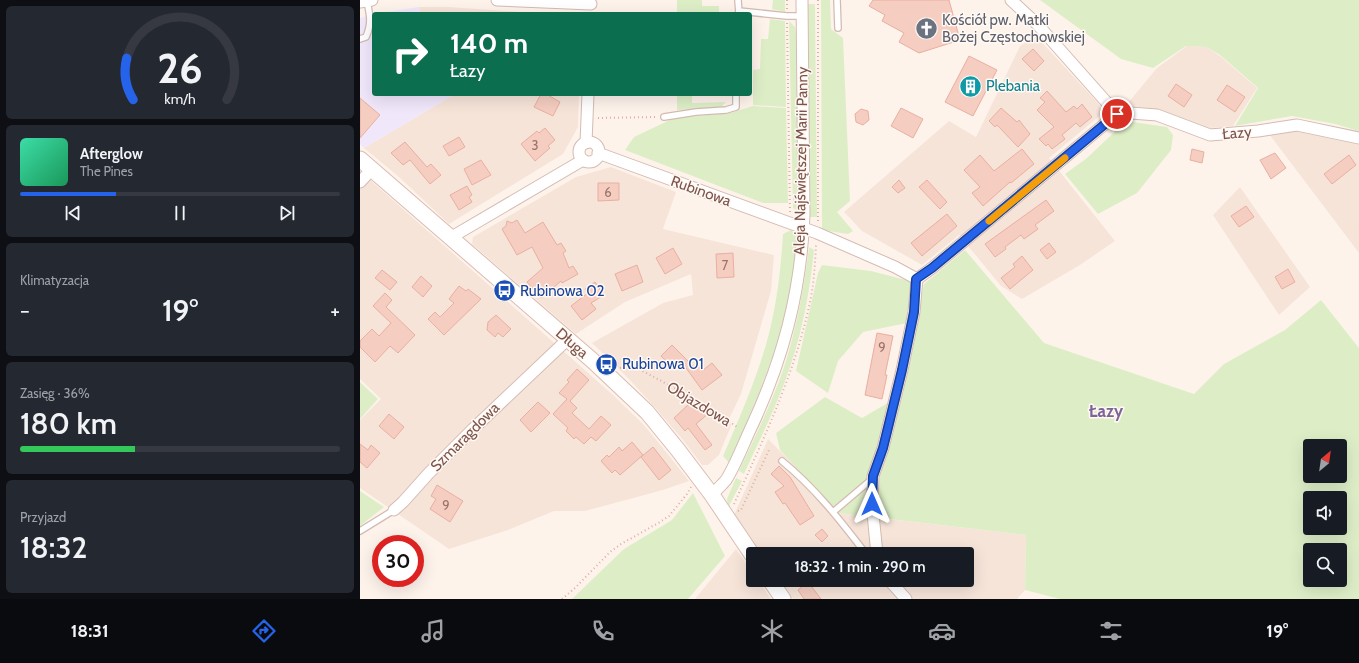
<!DOCTYPE html>
<html lang="pl">
<head>
<meta charset="utf-8">
<style>
  :root { --surface:#171b24; --page:#242831; --text:#f1f3f6; --muted:#9ea1a6; --line:#363941; --accent:#2563eb }
  body { margin:0; font-family:Cabin,sans-serif; background:var(--page); color:var(--text); height:100vh; display:flex; flex-direction:column; font-size:15px; white-space:nowrap }
  * { box-sizing:border-box; margin:0 }
  p { font-size:13px; color:var(--muted) }
  .icon { flex:none; width:22px; height:22px; fill:none; stroke:currentColor; stroke-width:2; stroke-linecap:round; stroke-linejoin:round }
  .map { position:relative; flex:1; overflow:hidden }
  .details { display:flex; flex-direction:column; gap:6px; padding:6px; background:#0d0f14; width:360px }
  .details>* { flex:none }
  .guide { position:absolute; left:12px; top:12px; width:380px; height:84px; border-radius:4px; box-shadow:0 4px 16px #0002; background:#0b6e4f; color:#fff; overflow:hidden }
  .needle { width:26px; rotate:29deg }
  .fabs { position:absolute; left:943px; top:439px; display:grid; gap:8px }
  .fabs a { display:grid; place-items:center; width:44px; height:44px; border-radius:4px; background:var(--surface); box-shadow:0 4px 16px #0002; font-size:20px }
  .speed { position:absolute; left:12px; top:535px; display:flex; gap:8px; font-size:20px; font-weight:700; text-align:center }
  .speed>* { display:grid; place-content:center; width:52px; height:52px; border-radius:50%; background:var(--surface); box-shadow:0 4px 16px #0002; line-height:1 }
  .speed .limit { border:6px solid #d22; background:#fff; color:#111 }
  .pin { position:absolute; display:grid; place-items:center; width:34px; height:34px; color:#fff; margin:-17px; border:2px solid #fff; border-radius:50%; box-shadow:0 1px 4px #0007 }
  .me { position:absolute; width:44px; margin:-22px; rotate:0deg; stroke-linejoin:round; filter:drop-shadow(0 0 3px #0008) }
  .turn { display:flex; align-items:center; gap:14px; height:84px; padding:0 12px; font-size:18px }
  .turn .icon { width:52px; height:52px; stroke-width:2.5 }
  .turn b { display:block; font-size:28px; line-height:34px }
  .big { font-size:30px; font-weight:600; line-height:1.1 }
  .details .tile { flex:1; display:flex; flex-direction:column; justify-content:center; gap:6px; min-width:0; padding:0 14px; border-radius:6px; background:var(--page) }
  .details .dial { align-items:center; gap:0 }
  .dial svg { height:104px; overflow:visible; fill:none; stroke:var(--line); stroke-width:7; stroke-linecap:round; text-anchor:middle }
  .dial text { fill:var(--text); stroke:none }
  .song { display:flex; align-items:center; gap:12px }
  .cover { width:48px; height:48px; border-radius:6px; background:linear-gradient(135deg,hsl(160 70% 55%),hsl(150 70% 35%)) }
  .played { height:4px; border-radius:2px; background:linear-gradient(90deg,var(--accent) 30%,var(--line) 30%) }
  .keys { display:flex; justify-content:space-around; direction:ltr }
  .heat { display:flex; justify-content:space-between; align-items:center; font-size:22px; direction:ltr }
  .charge { height:6px; border-radius:3px; background:linear-gradient(90deg,#34c759 36%,var(--line) 0) }
  .trip { position:absolute; left:386px; top:547px; width:228px; height:40px; border-radius:4px; background:var(--surface); box-shadow:0 4px 16px #0002; font-weight:600; line-height:40px; text-align:center }
  .tab-bar { display:flex; height:64px; justify-content:space-around; align-items:center; background:#090b0e; color:var(--muted) }
  .tab-bar .icon { width:28px; height:28px }
  .tab-bar .active { color:var(--accent) }
  .tab-bar b { font-size:18px; color:var(--text) }
  main { display:flex; flex:1; min-height:0 }
  .map>svg:first-child { display:block }
  .residential { fill:#f6e4d9 }
  .education { fill:#f0e7fb }
  .green { fill:#ddeec7; fill-rule:evenodd }
  .building { fill:#f5cdc1; stroke:#e9afa0 }
  .lines { fill:none; stroke-linecap:round; stroke-linejoin:round }
  .lane-casing { stroke:#d4bbb2; stroke-width:8 }
  .street-casing { stroke:#d4bbb2; stroke-width:13 }
  .secondary-casing { stroke:#dabcb1; stroke-width:17 }
  .path { stroke:#dbafa3; stroke-width:2; stroke-dasharray:1 3; stroke-linecap:butt }
  .lane { stroke:#fff; stroke-width:5.5 }
  .street { stroke:#fff; stroke-width:11 }
  .secondary { stroke:#fff; stroke-width:15 }
  .route-casing { stroke:#184099; stroke-width:10 }
  .route { stroke:#2563eb; stroke-width:7 }
  .slow { stroke:#f59e0b; stroke-width:7 }
  .labels { text-anchor:middle; stroke-width:3; stroke-linejoin:round; paint-order:stroke }
  .number-label { font-size:13px; fill:#9a7268 }
  .worship-label { font-size:15px; fill:#5b616d; stroke:#fff8f3; text-anchor:start }
  .culture-label { font-size:15px; fill:#0d838f; stroke:#fff8f3; text-anchor:start }
  .street-label { font-size:15px; fill:#7c544b; stroke:#fff8f3 }
  .transit-label { font-size:15px; fill:#164399; stroke:#fff8f3; text-anchor:start }
  .quarter-label { font-size:17px; font-weight:bold; fill:#7d6497; stroke:#fff8f3 }
</style>
</head>
<body>
<main>
<section class="details">
<div class="tile dial"><svg viewBox="0 0 100 80">
<path d="M14 69A42 42 0 1 1 86 69"/>
<path d="M14 69A42 42 0 0 1 9 37" stroke="#2563eb"/>
<text x="50" y="56" font-size="32" font-weight="700">26</text>
<text x="50" y="72" font-size="11">km/h</text>
</svg></div>
<div class="tile">
<div class="song"><i class="cover"></i><div><b>Afterglow</b><p>The Pines</p></div></div>
<div class="played"></div>
<div class="keys"><svg class="icon" aria-label="previous" viewBox="0 0 24 24"><path d="M18 5L8 12l10 7zM5 5v14"/></svg><svg class="icon" aria-label="pause" viewBox="0 0 24 24"><path d="M8 5v14M16 5v14"/></svg><svg class="icon" aria-label="next" viewBox="0 0 24 24"><path d="M6 5l10 7-10 7zM19 5v14"/></svg></div>
</div>
<div class="tile"><p>Klimatyzacja</p>
<div class="heat"><a>−</a><b class="big">19°</b><a>+</a></div>
</div>
<div class="tile"><p>Zasięg · 36%</p><b class="big">180 km</b><div class="charge"></div></div>
<div class="tile"><p>Przyjazd</p><b class="big">18:32</b></div>
</section>
<div class="map">
<svg width="999" height="599" viewBox="0 0 999 599">
  <rect width="100%" height="100%" fill="#fef3eb"/>
  <!-- residential -->
  <g class="residential">
    <polygon points="58,7 89,7 190,14 61,14"/>
    <polygon points="676,36 738,103 743,113 689,158 755,241 720,265 662,299 641,286 599,235 562,265 502,231 484,212 589,121 616,137 660,46"/>
    <polygon points="827,46 846,47 860,56 897,88 873,126 850,128 798,109 771,106 768,103 797,68"/>
    <polygon points="95,94 219,94 218,127 203,154 89,224 39,177 4,148"/>
    <polygon points="938,125 999,139 999,253 909,134"/>
    <polygon points="251,167 316,192 303,229 414,255 411,291 381,394 370,417 371,426 359,455 348,465 342,465 323,440 292,404 266,376 232,343 303,303 333,295 331,274 265,302 216,334 112,244 113,237 216,177"/>
    <polygon points="0,171 253,395 283,424 307,453 329,481 303,490 225,511 194,511 148,530 89,549 0,488 0,420 21,399 0,379"/>
    <polygon points="880,187 950,287 919,315 853,215"/>
    <polygon points="408,439 448,479 477,513 666,535 665,590 657,599 433,599 419,580 607,580 607,554 400,554 374,515"/>
    <polygon points="376,549 393,573 393,580 398,580 411,599 335,599"/>
  </g>
  <!-- education -->
  <g class="education">
    <polygon points="58,7 61,14 15,14"/>
    <polygon points="14,14 14,94 95,94 4,148 0,144 0,18"/>
  </g>
  <!-- green -->
  <g class="green">
    <polygon points="317,0 342,0 342,6 359,6 359,14 317,14"/>
    <polygon points="413,0 425,0 425,12 412,9"/>
    <polygon points="461,0 470,0 471,29 483,38 490,201 477,212 493,231 488,234 462,230"/>
    <polygon points="680,0 999,0 999,131 975,124 932,116 875,126 898,88 860,55 846,47 826,46 793,68 761,59"/>
    <polygon points="448,4 455,4 457,217 450,217"/>
    <polygon points="410,19 425,21 426,107 393,105 393,70 400,69 401,39 408,39"/>
    <polygon points="429,21 435,27 436,33 438,211 433,208"/>
    <polygon points="317,94 332,94 332,103 366,102 360,108 317,110"/>
    <polygon points="393,106 426,108 428,203 403,203 265,150 274,137 314,118 370,113"/>
    <polygon points="766,121 807,127 813,135 811,150 777,193 738,214 705,174 727,158"/>
    <path d="M431,230L436,236C435,316 401,390 369,463L363,456C381,414 401,369 411,325C418,295 421,265 423,234Z"/>
    <path d="M449,247L454,250C450,290 443,329 430,367C418,404 400,439 384,474L379,471C395,436 413,401 425,364C437,326 444,287 449,247Z"/>
    <path d="M605,250L684,343L834,394L864,364L925,330L961,300L999,348V599H700L665,590L666,535L478,513L420,450L416,433L465,397L502,418L543,394L564,284ZM950,446H980V476H950ZM950,498H980V528H950ZM950,550H980V580H950Z"/>
    <polygon points="462,265 511,271 550,281 550,298 547,323 503,332 478,361 468,393 436,371 458,273"/>
    <polygon points="0,382 18,399 0,419"/>
    <polygon points="376,478 382,481 368,508 367,499"/>
    <polygon points="0,491 24,507 0,526"/>
    <polygon points="333,493 365,556 328,599 212,599 264,549 312,520"/>
  </g>
  <!-- building -->
  <g class="building">
    <polygon points="513,0 589,0 600,40 559,53 539,42 544,33 522,21 525,15 509,6"/>
    <polygon points="673,49 684,61 674,71 662,59"/>
    <polygon points="609,56 637,70 613,116 585,102"/>
    <polygon points="816,84 832,95 824,107 808,96"/>
    <polygon points="867,85 885,97 875,112 857,100"/>
    <polygon points="687,91 706,112 714,106 717,109 722,104 732,117 720,127 716,123 702,135 705,139 692,149 688,144 686,146 679,139 694,127 677,110 685,102 680,98"/>
    <polygon points="181,94 186,94 200,102 193,116 174,107"/>
    <polygon points="0,98 20,115 0,138"/>
    <polygon points="541,108 563,119 553,138 531,126"/>
    <polygon points="641,108 657,122 659,120 670,134 658,147 637,125 635,127 629,121"/>
    <polygon points="501,109 508,111 509,120 503,125 496,122 495,114"/>
    <polygon points="185,128 195,140 188,146 190,148 175,161 161,144 177,131 179,133"/>
    <polygon points="99,137 105,147 89,156 83,146"/>
    <polygon points="45,142 67,167 71,164 81,175 70,184 50,160 43,165 31,153"/>
    <polygon points="662,149 674,164 651,183 650,182 623,206 612,193 620,187 604,170 620,155 634,171"/>
    <polygon points="832,149 844,152 842,163 830,160"/>
    <polygon points="915,153 926,168 911,179 900,160"/>
    <polygon points="989,155 996,165 972,184 964,174"/>
    <polygon points="121,160 131,175 112,185 104,169"/>
    <polygon points="539,180 545,188 538,193 532,187"/>
    <polygon points="567,180 587,202 580,209 559,187"/>
    <polygon points="238,183 259,183 259,200 238,201"/>
    <polygon points="107,186 112,195 109,197 112,202 99,210 90,195"/>
    <polygon points="686,200 694,211 675,225 678,229 664,239 661,235 645,247 646,249 635,257 625,244"/>
    <polygon points="886,206 894,217 879,227 871,216"/>
    <polygon points="587,214 597,226 562,256 551,243"/>
    <polygon points="157,220 165,233 183,222 197,245 201,243 206,251 203,253 209,268 213,266 218,274 202,283 201,281 181,298 167,282 183,268 172,247 157,255 142,229 146,226 147,221 152,223"/>
    <polygon points="689,243 696,252 687,259 680,250"/>
    <polygon points="313,248 322,264 305,274 296,258"/>
    <polygon points="373,253 374,277 357,278 356,254"/>
    <polygon points="662,256 673,270 650,289 641,278 655,267 653,264"/>
    <polygon points="277,265 283,282 262,291 255,274"/>
    <polygon points="928,269 935,282 922,289 915,277"/>
    <polygon points="22,270 37,282 30,290 15,278"/>
    <polygon points="61,276 72,286 63,297 52,287"/>
    <polygon points="235,282 244,295 231,303 236,309 222,320 211,306 228,293 225,289"/>
    <polygon points="99,286 106,291 108,289 121,299 84,335 68,319 75,312 80,317 94,303 89,299"/>
    <polygon points="25,293 32,300 26,307 55,335 38,353 30,346 15,362 0,347 0,341 12,329 19,336 31,323 13,306"/>
    <polygon points="136,315 151,329 143,337 138,333 135,337 127,330 128,322"/>
    <polygon points="517,333 533,336 525,375 527,375 522,399 505,395"/>
    <polygon points="312,345 336,369 339,367 342,371 352,363 362,375 342,390 321,361 313,369 301,356"/>
    <polygon points="217,369 229,380 210,401 217,408 212,413 229,429 241,416 251,425 236,441 231,437 224,444 216,437 214,439 206,431 208,428 193,414 207,399 199,393 209,382 207,380"/>
    <polygon points="178,402 190,413 171,432 160,420"/>
    <polygon points="330,403 348,414 336,424 352,445 345,450 328,428 325,431 314,418"/>
    <polygon points="29,414 44,427 34,439 19,426"/>
    <polygon points="272,442 283,455 260,475 255,470 252,473 241,461 247,455 249,457 259,447 262,451"/>
    <polygon points="0,444 8,450 11,445 20,453 7,468 0,462"/>
    <polygon points="293,447 311,470 299,480 281,457"/>
    <polygon points="419,466 430,477 454,516 440,525 425,503 423,504 415,492 424,486 411,474"/>
    <polygon points="77,485 103,501 90,522 70,509 76,499 71,496"/>
    <polygon points="462,529 468,536 462,542 455,535"/>
    <polygon points="448,582 461,599 444,599 438,590"/>
  </g>
  <g class="lines">
    <defs>
      <g id="lane">
        <polyline points="378,0 379,14"/>
        <polyline points="477,0 478,28"/>
        <polyline points="379,11 427,16 442,16"/>
        <path d="M0,39L6,37C12,23 10,16 7,1"/>
        <polyline points="304,117 336,112 366,110 376,107 376,94"/>
        <path d="M422,461C455,488 481,521 506,554"/>
        <polyline points="473,512 512,479"/>
        <polyline points="0,531 34,510"/>
      </g>
      <g id="street">
        <polyline points="137,0 231,4"/>
        <polyline points="651,0 678,25 757,114"/>
        <polyline points="0,2 12,0"/>
        <circle cx="229" cy="152" r="10"/>
        <polyline points="226,143 228,94"/>
        <polyline points="238,153 457,233 535,267 557,279 572,268 757,114 771,113 797,115 850,135 898,131 937,125 999,138"/>
        <polyline points="0,182 12,169"/>
        <polyline points="90,238 223,160"/>
        <path d="M352,495C356,490 362,485 366,480C375,466 383,445 390,430C423,360 441,292 444,215L442,0"/>
        <polyline points="34,510 43,502 69,473 113,429 208,339"/>
        <polyline points="517,554 512,504 513,476 523,448 542,370 554,312 557,279"/>
        <polyline points="529,580 546,599"/>
      </g>
      <g id="secondary">
        <polyline points="0,159 233,361 287,412 318,450 352,495 393,556"/>
        <polyline points="410,580 423,599"/>
      </g>
    </defs>
    <!-- lane casing -->
    <use href="#lane" class="lane-casing"/>
    <!-- street casing -->
    <use href="#street" class="street-casing"/>
    <!-- secondary casing -->
    <use href="#secondary" class="secondary-casing"/>
    <!-- path -->
    <g class="path">
      <polyline points="458,0 458,223"/>
      <polyline points="427,9 427,0"/>
      <polyline points="427,23 430,213"/>
      <polyline points="238,118 296,117"/>
      <polyline points="260,368 273,366 324,393 379,428"/>
      <path d="M374,504C404,438 435,373 450,302C454,283 455,264 456,245"/>
      <polyline points="378,511 381,510 409,450"/>
      <polyline points="202,599 215,588 250,552 261,544 300,522 309,516 327,494 331,487"/>
    </g>
    <!-- lane -->
    <use href="#lane" class="lane"/>
    <!-- street -->
    <use href="#street" class="street"/>
    <!-- secondary -->
    <use href="#secondary" class="secondary"/>
  </g>
  <g class="lines">
    <defs>
      <polyline id="route" points="512,504 513,476 523,448 542,370 554,312 556,279 572,268 757,114"/>
    </defs>
    <!-- route casing -->
    <use href="#route" class="route-casing"/>
    <!-- route -->
    <use href="#route" class="route"/>
    <!-- slow -->
    <polyline class="slow" points="629,221 705,158"/>
  </g>
  <!-- icons -->
  <defs>
    <symbol id="church-disc" viewBox="-11 -11 22 22"><circle r="9.5" fill="#6b7280" stroke="#fff8f3"/><path d="M-1.2-6h2.4v3.5h3.3v2.4h-3.3V6h-2.4V-.1h-3.3v-2.4h3.3Z" fill="#fff"/></symbol>
    <symbol id="building-disc" viewBox="-11 -11 22 22"><circle r="9.5" fill="#0f9aa8" stroke="#fff8f3"/><path d="M-4-6H4V6H1V3H-1V6H-4ZM-2.5-4.3h1.7v1.8h-1.7ZM.8-4.3h1.7v1.8H.8ZM-2.5-1h1.7V.8h-1.7ZM.8-1h1.7V.8H.8Z" fill="#fff"/></symbol>
    <symbol id="bus-disc" viewBox="-11 -11 22 22"><circle r="9.5" fill="#1a4fb4" stroke="#fff8f3"/><path d="M-5-6H5V4H4V6H2V4H-2V6H-4V4H-5ZM-3.5-4V0h7V-4ZM-3.5 1.2v1.5H-2V1.2ZM2 1.2v1.5H3.5V1.2Z" fill="#fff"/></symbol>
  </defs>
  <g fill-rule="evenodd">
    <use href="#church-disc" x="554" y="16" width="25" height="25"/>
    <use href="#building-disc" x="598" y="74" width="25" height="25"/>
    <use href="#bus-disc" x="132" y="278" width="25" height="25"/>
    <use href="#bus-disc" x="234" y="352" width="25" height="25"/>
  </g>
  <g class="labels">
    <!-- number labels -->
    <g class="number-label">
      <text x="175" y="150">3</text>
      <text x="248" y="197">6</text>
      <text x="365" y="270">7</text>
      <text x="522" y="352">9</text>
      <text x="86" y="510">9</text>
    </g>
    <!-- worship labels -->
    <g class="worship-label">
      <text x="582" y="25">Kościół pw. Matki<tspan x="582" dy="17">Bożej Częstochowskiej</tspan></text>
    </g>
    <!-- culture labels -->
    <g class="culture-label">
      <text x="626" y="91">Plebania</text>
    </g>
    <!-- street labels -->
    <g class="street-label">
      <text transform="translate(877 133) rotate(-5)" y="5">Łazy</text>
      <text transform="translate(441 161) rotate(-89)" y="5">Aleja Najświętszej Marii Panny</text>
      <text transform="translate(341 191) rotate(20)" y="5">Rubinowa</text>
      <text transform="translate(212 343) rotate(41)" y="5">Długa</text>
      <text transform="translate(339 404) rotate(31)" y="5">Objazdowa</text>
      <text transform="translate(105 437) rotate(-45)" y="5">Szmaragdowa</text>
    </g>
    <!-- transit labels -->
    <g class="transit-label">
      <text x="160" y="296">Rubinowa 02</text>
      <text x="262" y="369">Rubinowa 01</text>
    </g>
    <!-- quarter labels -->
    <g class="quarter-label">
      <text x="746" y="417">Łazy</text>
    </g>
  </g>
</svg>
<div class="fabs">
<a><svg class="needle" viewBox="-14 -14 28 28"><path d="M0-13l5 13h-10z" fill="#e53935"/><path d="M0 13l5-13h-10z" fill="#9ea1a6"/></svg></a>
<a><svg class="icon" aria-label="sound" viewBox="0 0 24 24"><path d="M4 9h4l5-4v14l-5-4H4zM17 9q2 3 0 6"/></svg></a>
<a><svg class="icon" aria-label="search" viewBox="0 0 24 24"><circle cx="10" cy="10" r="6"/><path d="M15 15l6 6"/></svg></a>
</div>
<div class="speed"><div class="limit">30</div></div>
<div class="pin" style="left:757px;top:114px;background:#d93025"><svg class="icon" aria-label="arrive" viewBox="0 0 24 24"><path d="M6 21V4h12l-3 4 3 4H6"/></svg></div>
<svg class="me" style="left:512px;top:504px" viewBox="-20 -20 40 40"><path d="M0-17L14 15 0 8-14 15z" fill="#2563eb" stroke="#fff" stroke-width="4"/></svg>
<div class="trip">18:32 · 1 min · 290 m</div>
<div class="guide">
<div class="turn"><svg class="icon" aria-label="right" viewBox="0 0 24 24"><path d="M7 20v-9h11M14 6l5 5-5 5"/></svg><div><b>140 m</b>Łazy</div></div>
</div>
</div>
</main>
<nav class="tab-bar">
<b>18:31</b>
<svg class="icon active" aria-label="directions" viewBox="0 0 24 24"><path d="M12 3l9 9-9 9-9-9zM9 14v-3h6M13 9l2 2-2 2"/></svg>
<svg class="icon" aria-label="music" viewBox="0 0 24 24"><path d="M9 18V5l10-2v13"/><circle cx="6" cy="18" r="3"/><circle cx="16" cy="16" r="3"/></svg>
<svg class="icon" aria-label="phone" viewBox="0 0 24 24"><path d="M5 4h4l2 5-3 2q2 4 5 5l2-3 5 2v4C11 20 4 13 5 4z"/></svg>
<svg class="icon" aria-label="climate" viewBox="0 0 24 24"><path d="M12 3v18M4 7l16 10M4 17L20 7"/></svg>
<svg class="icon" aria-label="car" viewBox="0 0 24 24"><path d="M5 17H2v-5l4-1 3-4h7l3 4 3 1v5h-3M9 17h6M6 11h13"/><circle cx="7" cy="17" r="2"/><circle cx="17" cy="17" r="2"/></svg>
<svg class="icon" aria-label="filters" viewBox="0 0 24 24"><path d="M4 7h16M4 17h16"/><circle cx="9" cy="7" r="2"/><circle cx="15" cy="17" r="2"/></svg>
<b>19°</b>
</nav>
</body>
</html>
